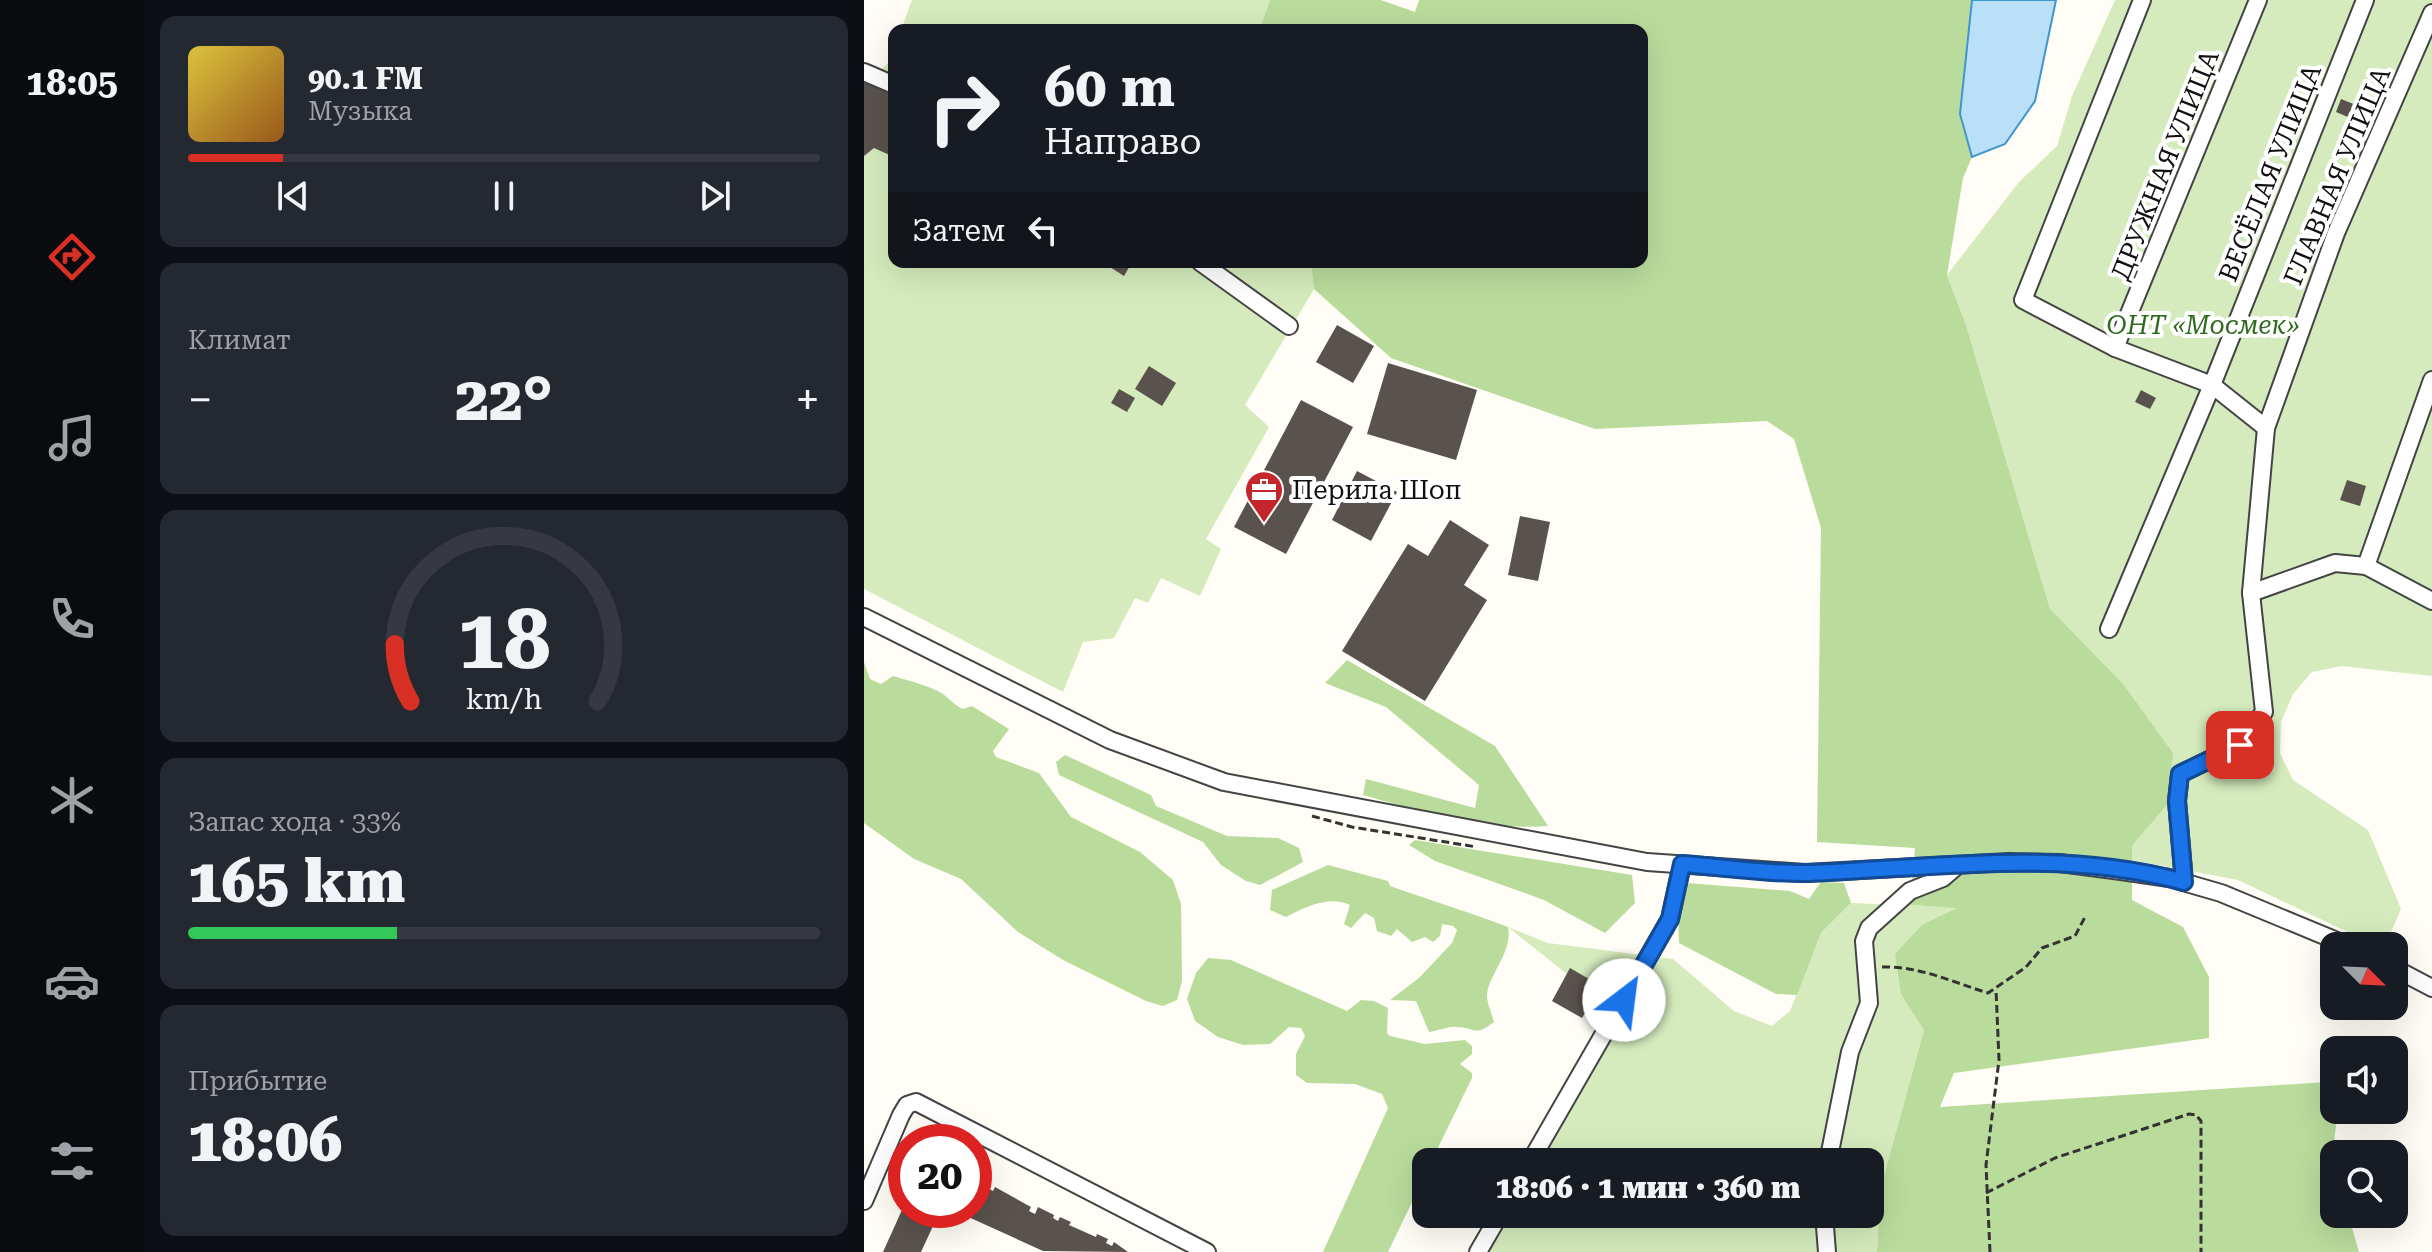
<!DOCTYPE html>
<html lang="ru">
<head>
<meta charset="utf-8">
<style>
  :root { --surface:#171b24; --page:#242831; --text:#f1f3f6; --muted:#9ea1a6; --line:#363941; --accent:#d93025 }
  body { margin:0; font-family:"Roboto Serif",serif; background:var(--page); color:var(--text); height:100vh; display:flex; flex-direction:column; font-size:30px; white-space:nowrap }
  * { box-sizing:border-box; margin:0 }
  p { font-size:26px; color:var(--muted) }
  .icon { flex:none; width:44px; height:44px; fill:none; stroke:currentColor; stroke-width:2; stroke-linecap:round; stroke-linejoin:round }
  .map { position:relative; flex:1; overflow:hidden }
  .panel { display:flex; flex-direction:column; gap:16px; padding:16px; background:#0d0f14; width:720px }
  .panel>* { flex:none }
  .banner { position:absolute; left:24px; top:24px; width:760px; height:244px; border-radius:16px; box-shadow:0 8px 32px #0002; background:#171b24; color:var(--text); overflow:hidden }
  .needle { width:52px; rotate:114deg }
  .tools { position:absolute; left:1456px; top:932px; display:grid; gap:16px }
  .tools a { display:grid; place-items:center; width:88px; height:88px; border-radius:16px; background:var(--surface); box-shadow:0 8px 32px #0002; font-size:40px }
  .speed { position:absolute; left:24px; top:1124px; display:flex; gap:16px; font-size:40px; font-weight:700; text-align:center }
  .speed>* { display:grid; place-content:center; width:104px; height:104px; border-radius:50%; background:var(--surface); box-shadow:0 8px 32px #0002; line-height:1 }
  .speed .limit { border:12px solid #d22; background:#fff; color:#111 }
  .pin { position:absolute; display:grid; place-items:center; width:68px; height:68px; color:#fff; margin:-34px; border-radius:16px; box-shadow:0 4px 12px #0006 }
  .me { position:absolute; width:88px; margin:-44px; rotate:30deg; stroke-linejoin:round; filter:drop-shadow(0 0 6px #0008) }
  .turn { display:flex; align-items:center; gap:28px; height:168px; padding:0 24px; font-size:36px }
  .turn .icon { width:104px; height:104px; stroke-width:2.5 }
  .turn b { display:block; font-size:56px; line-height:68px }
  .then { display:flex; align-items:center; height:76px; padding:0 24px; background:#0003; gap:16px; font-size:30px }
  .big { font-size:60px; font-weight:800; line-height:1.1 }
  .panel .widget { flex:1; display:flex; flex-direction:column; justify-content:center; gap:12px; min-width:0; padding:0 28px; border-radius:16px; background:var(--page) }
  .panel .dial { align-items:center; gap:0 }
  .dial svg { height:208px; overflow:visible; fill:none; stroke:var(--line); stroke-width:7; stroke-linecap:round; text-anchor:middle }
  .dial text { fill:var(--text); stroke:none }
  .song { display:flex; align-items:center; gap:24px }
  .cover { width:96px; height:96px; border-radius:12px; background:linear-gradient(135deg,hsl(50 70% 55%),hsl(30 70% 35%)) }
  .played { height:8px; border-radius:4px; background:linear-gradient(90deg,var(--accent) 15%,var(--line) 15%) }
  .keys { display:flex; justify-content:space-around; direction:ltr }
  .heat { display:flex; justify-content:space-between; align-items:center; font-size:44px; direction:ltr }
  .charge { height:12px; border-radius:6px; background:linear-gradient(90deg,#34c759 33%,var(--line) 0) }
  .trip { position:absolute; left:548px; top:1148px; width:472px; height:80px; border-radius:16px; background:var(--surface); box-shadow:0 8px 32px #0002; font-weight:800; line-height:80px; text-align:center }
  main { display:flex; flex:1; min-height:0 }
  .menu { display:flex; flex-direction:column; width:144px; justify-content:space-around; align-items:center; background:#090b0e; color:var(--muted) }
  .menu .icon { width:56px; height:56px }
  .menu .selected { color:var(--accent) }
  .menu b { font-size:36px; color:var(--text) }
  .map>svg:first-child { display:block }
  .green { fill:#d5ebbd }
  .forest { fill:#b9dc9c }
  .water { fill:#b9e0f7; stroke:#3f96cf; stroke-width:2 }
  .building { fill:#5a524d }
  .lines { fill:none; stroke-linecap:round; stroke-linejoin:round }
  .minor-casing { stroke:#444; stroke-width:20 }
  .path { stroke:#333; stroke-width:3; stroke-dasharray:8 4; stroke-linecap:butt }
  .minor { stroke:#fff; stroke-width:16 }
  .route-casing { stroke:#114b97; stroke-width:20 }
  .route { stroke:#1a73e8; stroke-width:14 }
  .labels { text-anchor:middle; stroke-width:8; stroke-linejoin:round; paint-order:stroke }
  .street-label { font-size:26px; fill:#111; stroke:#fff }
  .park-label { font-size:26px; font-style:italic; fill:#2f6b1f; stroke:#fff }
  .poi-label { font-size:26px; fill:#111; stroke:#fff; text-anchor:start }
</style>
</head>
<body>
<main>
<nav class="menu">
<b>18:05</b>
<svg class="icon selected" aria-label="directions" viewBox="0 0 24 24"><path d="M12 3l9 9-9 9-9-9zM9 14v-3h6M13 9l2 2-2 2"/></svg>
<svg class="icon" aria-label="music" viewBox="0 0 24 24"><path d="M9 18V5l10-2v13"/><circle cx="6" cy="18" r="3"/><circle cx="16" cy="16" r="3"/></svg>
<svg class="icon" aria-label="phone" viewBox="0 0 24 24"><path d="M5 4h4l2 5-3 2q2 4 5 5l2-3 5 2v4C11 20 4 13 5 4z"/></svg>
<svg class="icon" aria-label="climate" viewBox="0 0 24 24"><path d="M12 3v18M4 7l16 10M4 17L20 7"/></svg>
<svg class="icon" aria-label="car" viewBox="0 0 24 24"><path d="M5 17H2v-5l4-1 3-4h7l3 4 3 1v5h-3M9 17h6M6 11h13"/><circle cx="7" cy="17" r="2"/><circle cx="17" cy="17" r="2"/></svg>
<svg class="icon" aria-label="filters" viewBox="0 0 24 24"><path d="M4 7h16M4 17h16"/><circle cx="9" cy="7" r="2"/><circle cx="15" cy="17" r="2"/></svg>
</nav>
<section class="panel">
<div class="widget">
<div class="song"><i class="cover"></i><div><b>90.1 FM</b><p>Музыка</p></div></div>
<div class="played"></div>
<div class="keys"><svg class="icon" aria-label="previous" viewBox="0 0 24 24"><path d="M18 5L8 12l10 7zM5 5v14"/></svg><svg class="icon" aria-label="pause" viewBox="0 0 24 24"><path d="M8 5v14M16 5v14"/></svg><svg class="icon" aria-label="next" viewBox="0 0 24 24"><path d="M6 5l10 7-10 7zM19 5v14"/></svg></div>
</div>
<div class="widget"><p>Климат</p>
<div class="heat"><a>−</a><b class="big">22°</b><a>+</a></div>
</div>
<div class="widget dial"><svg viewBox="0 0 100 80">
<path d="M14 69A42 42 0 1 1 86 69"/>
<path d="M14 69A42 42 0 0 1 8 47" stroke="#d93025"/>
<text x="50" y="56" font-size="32" font-weight="700">18</text>
<text x="50" y="72" font-size="11">km/h</text>
</svg></div>
<div class="widget"><p>Запас хода · 33%</p><b class="big">165 km</b><div class="charge"></div></div>
<div class="widget"><p>Прибытие</p><b class="big">18:06</b></div>
</section>
<div class="map">
<svg width="1568" height="1252" viewBox="0 0 1568 1252">
  <rect width="100%" height="100%" fill="#fffdf5"/>
  <!-- green -->
  <g class="green">
    <polygon points="48,0 406,0 395,30 37,30"/>
    <polygon points="1251,0 1568,0 1568,676 1477,666 1448,672 1429,694 1417,722 1416,753 1429,780 1504,830 1537,909 1521,946 1513,946 1374,880 1268,860 1268,846 1303,805 1220,647 1186,609 1102,325 1083,275 1155,182 1193,146 1208,96"/>
    <polygon points="30,50 30,262 447,262 450,289 381,405 405,427 342,539 357,549 336,596 297,578 284,603 271,598 250,638 219,642 199,692 0,589 0,86 26,61"/>
    <polygon points="987,903 1094,907 1038,994 1060,1030 1016,1190 1013,1252 625,1252 647,1214 1006,1214 1006,1162 677,1162 759,1019 644,927 684,943 809,959 870,1011 908,1026 926,1011 957,933"/>
  </g>
  <!-- forest -->
  <g class="forest">
    <polygon points="406,0 517,0 551,12 555,0 1108,0 1096,114 1108,157 1099,178 1083,275 1102,325 1186,609 1259,684 1309,753 1303,805 1268,846 1268,900 1319,927 1345,977 1345,1038 1090,1073 1076,1107 1463,1082 1470,1086 1470,1110 1474,1110 1468,1158 1470,1214 1484,1214 1495,1252 1013,1252 1016,1190 1060,1030 1037,994 1031,954 1058,925 1093,908 1046,905 1051,848 953,842 957,528 930,439 903,421 731,429 527,358 450,289 447,262 778,262 778,30 395,30"/>
    <path d="M483,660L631,746L684,826C621,831 559,812 499,795L502,779L611,808L615,785L522,707L461,683Z"/>
    <path d="M0,662L6,679L17,684L29,676C45,681 64,685 79,694C86,699 90,705 99,709L108,706L145,729L129,751L132,757L175,773L207,817L276,852L309,880L317,904L318,981L313,1000L299,1006L282,1001L199,960L154,932L97,879L50,859L0,823Z"/>
    <polygon points="201,755 287,795 292,806 363,836 414,838 435,848 439,862 396,885 382,881 357,865 339,842 195,775 192,762"/>
    <polygon points="551,840 768,875 771,903 741,933 680,900 571,861 545,845"/>
    <path d="M464,865L524,881L526,886C566,900 605,912 644,927C649,953 624,974 623,996C623,1003 628,1014 630,1022C609,1038 612,1027 592,1027C585,1026 574,1031 565,1032L552,1001L526,1000L555,978L588,943L593,930L589,926L578,924L576,936L569,942L561,937L548,942L533,929L527,936L513,931L510,918L501,913L487,928L480,924L486,905C465,895 441,907 422,917L406,910L408,890Z"/>
    <polygon points="957,882 980,883 987,903 957,933 933,995 912,994 815,943 814,918 823,883 926,891 945,899"/>
    <polygon points="344,958 367,960 483,1011 497,1000 510,1001 524,1008 523,1033 526,1036 561,1044 601,1040 608,1046 608,1054 596,1064 608,1073 608,1078 567,1162 562,1162 562,1173 524,1252 459,1252 524,1108 518,1094 491,1084 443,1083 432,1075 432,1054 441,1036 437,1028 425,1027 406,1044 379,1045 354,1037 331,1021 323,999 332,973"/>
  </g>
  <!-- water -->
  <polygon class="water" points="1108,0 1192,0 1171,101 1141,144 1108,157 1096,114"/>
  <!-- building -->
  <g class="building">
    <polygon points="0,77 30,91 30,157 10,148 0,156"/>
    <polygon points="1477,99 1497,107 1491,120 1472,112"/>
    <polygon points="238,262 268,262 260,276"/>
    <polygon points="473,325 510,346 489,383 452,362"/>
    <polygon points="524,363 613,390 592,460 503,434"/>
    <polygon points="285,366 312,383 298,406 271,389"/>
    <polygon points="255,389 271,398 263,412 247,403"/>
    <polygon points="1277,390 1292,398 1286,409 1271,402"/>
    <polygon points="437,400 489,427 422,554 370,527"/>
    <polygon points="493,471 533,492 507,541 468,520"/>
    <polygon points="1483,480 1502,486 1496,506 1476,500"/>
    <polygon points="656,516 686,522 674,581 644,575"/>
    <polygon points="586,520 625,545 600,585 623,600 561,701 478,651 544,544 564,556"/>
    <polygon points="706,968 737,986 718,1018 688,1001"/>
    <polygon points="115,1180 125,1185 123,1188 129,1191 131,1187 167,1207 165,1211 171,1214 174,1207 190,1215 189,1218 194,1221 196,1217 207,1222 205,1225 232,1237 233,1234 244,1239 242,1243 248,1246 250,1242 264,1252 179,1251 89,1210 110,1210 110,1181"/>
    <polygon points="42,1201 42,1210 74,1210 69,1226 57,1252 19,1252"/>
  </g>
  <g class="lines">
    <defs>
      <g id="minor">
        <polyline points="1278,0 1159,300 1251,348 1348,385 1402,428"/>
        <polyline points="0,72 30,85"/>
        <polyline points="336,262 425,326"/>
        <polyline points="1251,348 1394,0"/>
        <polyline points="1502,566 1568,380"/>
        <polyline points="1387,593 1471,563 1502,566 1568,601"/>
        <polyline points="0,617 246,740 360,782 783,862 941,873 1145,862 1196,863 1257,871 1305,878 1357,893 1485,946"/>
        <polyline points="1245,629 1348,385 1501,0"/>
        <polyline points="1320,882 1313,801 1316,774 1376,745 1400,712 1387,593 1402,428 1472,233 1568,13"/>
        <polyline points="1530,968 1568,988"/>
        <polyline points="666,1162 806,919 818,864"/>
        <polyline points="964,1162 986,1052 1005,1003 1000,941 1005,928 1046,891 1079,878 1094,865"/>
        <polyline points="0,1201 37,1115 43,1105 52,1102 343,1252"/>
        <polyline points="960,1214 963,1252"/>
        <polyline points="614,1252 636,1214"/>
      </g>
    </defs>
    <!-- minor casing -->
    <use href="#minor" class="minor-casing"/>
    <!-- path -->
    <g class="path">
      <polyline points="448,816 488,827 613,847"/>
      <path d="M1018,967C1056,966 1088,982 1124,993L1162,967L1178,948L1211,936L1221,917"/>
      <polyline points="1122,1193 1191,1158 1325,1114 1332,1115 1337,1121 1337,1252"/>
      <polyline points="1126,1252 1122,1165 1135,1060 1132,989"/>
    </g>
    <!-- minor -->
    <use href="#minor" class="minor"/>
  </g>
  <g class="lines">
    <defs>
      <path id="route" d="M760,1000L806,919L818,864C860,867 903,874 945,873C1069,868 1198,848 1320,882L1313,801L1316,774L1376,745"/>
    </defs>
    <!-- route casing -->
    <use href="#route" class="route-casing"/>
    <!-- route -->
    <use href="#route" class="route"/>
  </g>
  <!-- icons -->
  <defs>
    <symbol id="office-pin" viewBox="-11 -11 22 30"><path d="M0 17L-7.5 6A9.5 9.5 0 1 1 7.5 6Z" fill="#c4262e" stroke="#fff"/><path d="M-6-3h4V-5.5h4V-3h4V5H-6ZM-1-4.5V-3h2v-1.5ZM-6 0V1H6V0Z" fill="#fff"/></symbol>
  </defs>
  <g fill-rule="evenodd">
    <use href="#office-pin" x="378" y="468" width="44" height="60"/>
  </g>
  <g class="labels">
    <!-- street labels -->
    <g class="street-label">
      <text transform="translate(1301 165) rotate(-68)" y="9">ДРУЖНАЯ УЛИЦА</text>
      <text transform="translate(1406 173) rotate(-68)" y="9">ВЕСЁЛАЯ УЛИЦА</text>
      <text transform="translate(1473 176) rotate(-67)" y="9">ГЛАВНАЯ УЛИЦА</text>
    </g>
    <!-- park labels -->
    <g class="park-label">
      <text x="1339" y="334">ОНТ «Мосмек»</text>
    </g>
    <!-- poi labels -->
    <g class="poi-label">
      <text x="428" y="499">Перила Шоп</text>
    </g>
  </g>
</svg>
<div class="tools">
<a><svg class="needle" viewBox="-14 -14 28 28"><path d="M0-13l5 13h-10z" fill="#e53935"/><path d="M0 13l5-13h-10z" fill="#9ea1a6"/></svg></a>
<a><svg class="icon" aria-label="sound" viewBox="0 0 24 24"><path d="M4 9h4l5-4v14l-5-4H4zM17 9q2 3 0 6"/></svg></a>
<a><svg class="icon" aria-label="search" viewBox="0 0 24 24"><circle cx="10" cy="10" r="6"/><path d="M15 15l6 6"/></svg></a>
</div>
<div class="speed"><div class="limit">20</div></div>
<div class="pin" style="left:1376px;top:745px;background:#d93025"><svg class="icon" aria-label="arrive" viewBox="0 0 24 24"><path d="M6 21V4h12l-3 4 3 4H6"/></svg></div>
<svg class="me" style="left:760px;top:1000px" viewBox="-20 -20 40 40"><circle r="19" fill="#fff"/><path d="M0-13L10 11 0 6-10 11z" fill="#1a73e8"/></svg>
<div class="trip">18:06 · 1 мин · 360 m</div>
<div class="banner">
<div class="turn"><svg class="icon" aria-label="right" viewBox="0 0 24 24"><path d="M7 20v-9h11M14 6l5 5-5 5"/></svg><div><b>60 m</b>Направо</div></div>
<div class="then">Затем<svg class="icon" aria-label="left" viewBox="0 0 24 24"><path d="M17 20v-9H6M10 6l-5 5 5 5"/></svg></div>
</div>
</div>
</main>
</body>
</html>
